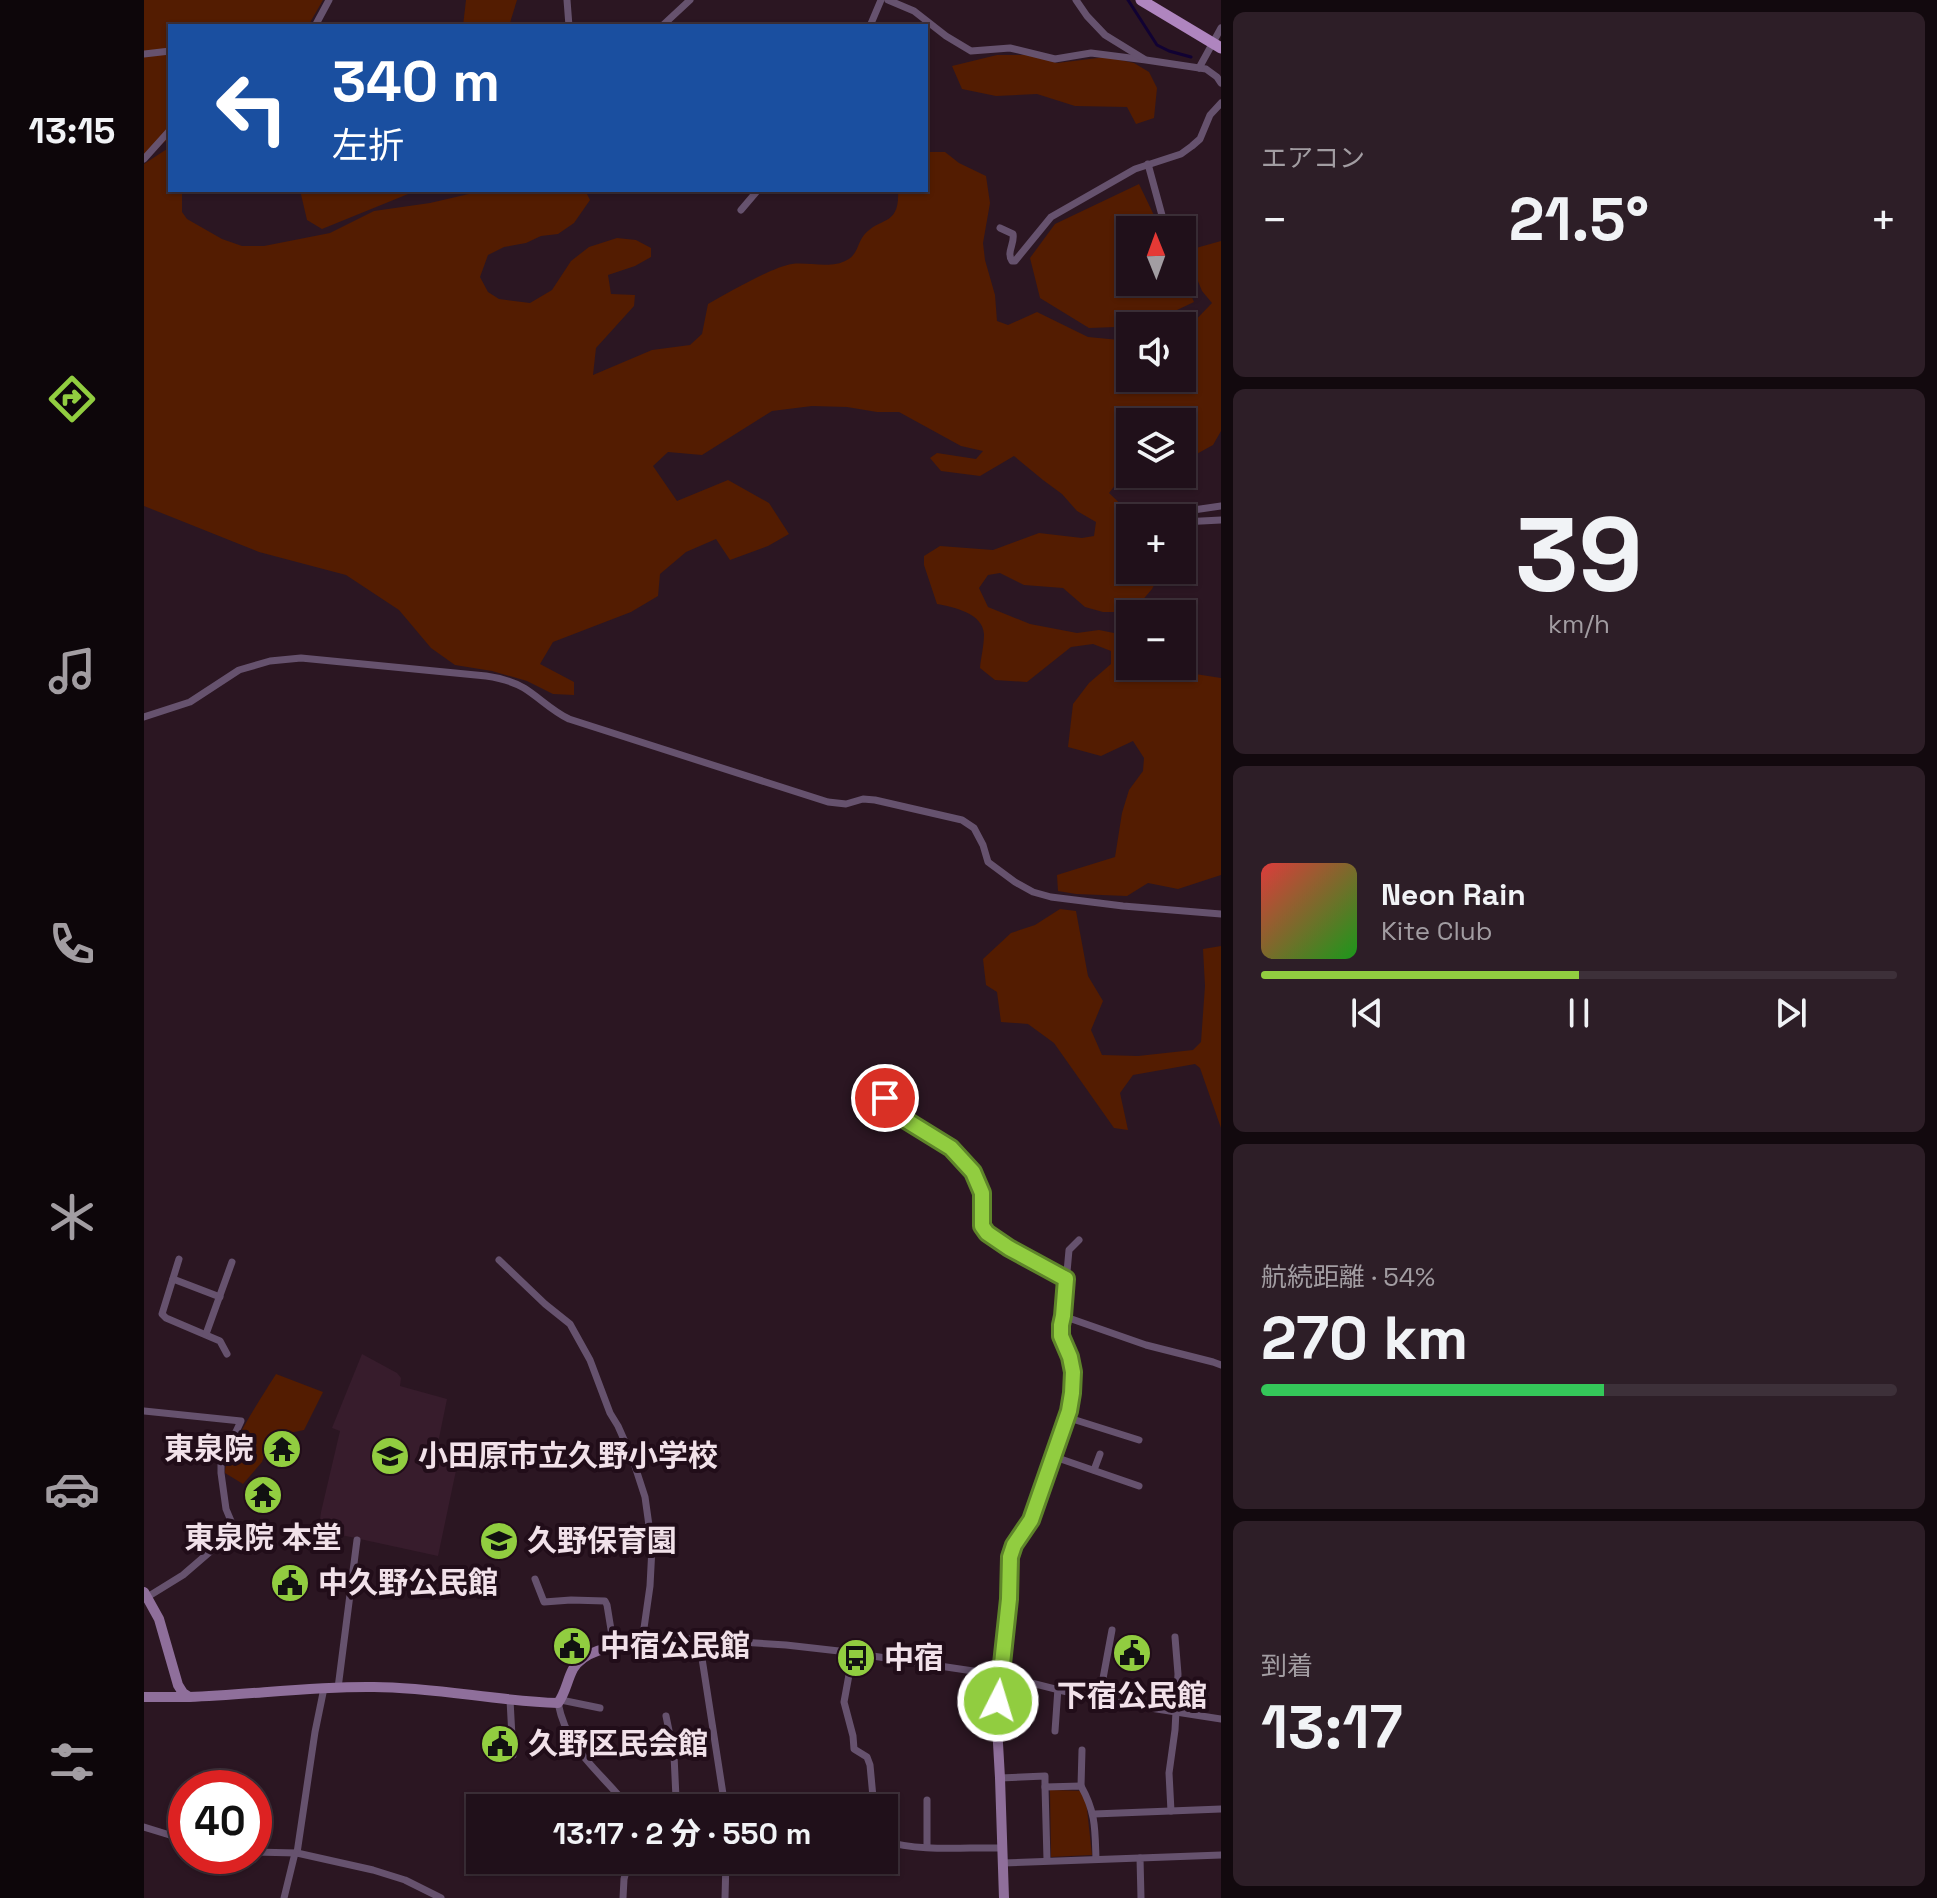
<!DOCTYPE html>
<html lang="ja">
<head>
<meta charset="utf-8">
<style>
  :root { --surface:#20101a; --page:#2d1e27; --text:#f1f3f6; --muted:#a29da2; --line:#3d3039; --accent:#91cd40 }
  body { margin:0; font-family:"Space Grotesk","Noto Sans JP",sans-serif; background:var(--page); color:var(--text); height:100vh; display:flex; flex-direction:column; font-size:30px; white-space:nowrap }
  * { box-sizing:border-box; margin:0 }
  p { font-size:26px; color:var(--muted) }
  .icon { flex:none; width:44px; height:44px; fill:none; stroke:currentColor; stroke-width:2; stroke-linecap:round; stroke-linejoin:round }
  .map { position:relative; flex:1; overflow:hidden }
  .sheet { display:flex; flex-direction:column; gap:12px; padding:12px; background:#12090e; width:716px }
  .sheet>* { flex:none }
  .banner { position:absolute; left:24px; top:24px; width:760px; height:168px; border-radius:0px; box-shadow:0 2px 6px #0004,0 0 0 2px var(--line); background:#1a4fa0; color:#fff; overflow:hidden }
  .needle { width:52px; rotate:359deg }
  .buttons { position:absolute; left:972px; top:216px; display:grid; gap:16px }
  .buttons a { display:grid; place-items:center; width:80px; height:80px; border-radius:0px; background:var(--surface); box-shadow:0 2px 6px #0004,0 0 0 2px var(--line); font-size:40px }
  .speed { position:absolute; left:24px; top:1770px; display:flex; gap:16px; font-size:40px; font-weight:700; text-align:center }
  .speed>* { display:grid; place-content:center; width:104px; height:104px; border-radius:50%; background:var(--surface); box-shadow:0 2px 6px #0004,0 0 0 2px var(--line); line-height:1 }
  .speed .limit { border:12px solid #d22; background:#fff; color:#111 }
  .pin { position:absolute; display:grid; place-items:center; width:68px; height:68px; color:#fff; margin:-34px; border:4px solid #fff; border-radius:50%; box-shadow:0 2px 8px #0007 }
  .me { position:absolute; width:88px; margin:-44px; rotate:5deg; stroke-linejoin:round; filter:drop-shadow(0 0 6px #0008) }
  .turn { display:flex; align-items:center; gap:28px; height:168px; padding:0 32px; font-size:36px }
  .turn .icon { width:104px; height:104px; stroke-width:2.5 }
  .turn b { display:block; font-size:56px; line-height:68px }
  .big { font-size:60px; font-weight:800; line-height:1.1 }
  .sheet .tile { flex:1; display:flex; flex-direction:column; justify-content:center; gap:12px; min-width:0; padding:0 28px; border-radius:12px; background:var(--page) }
  .sheet .dial { align-items:center; gap:0 }
  .dial b { font-size:104px; line-height:1 }
  .song { display:flex; align-items:center; gap:24px }
  .cover { width:96px; height:96px; border-radius:12px; background:linear-gradient(135deg,hsl(0 70% 55%),hsl(120 70% 35%)) }
  .played { height:8px; border-radius:4px; background:linear-gradient(90deg,var(--accent) 50%,var(--line) 50%) }
  .keys { display:flex; justify-content:space-around; direction:ltr }
  .heat { display:flex; justify-content:space-between; align-items:center; font-size:44px; direction:ltr }
  .charge { height:12px; border-radius:6px; background:linear-gradient(90deg,#34c759 54%,var(--line) 0) }
  .trip { position:absolute; left:322px; top:1794px; width:432px; height:80px; border-radius:0px; background:var(--surface); box-shadow:0 2px 6px #0004,0 0 0 2px var(--line); font-weight:800; line-height:80px; text-align:center }
  main { display:flex; flex:1; min-height:0 }
  .dock { display:flex; flex-direction:column; width:144px; justify-content:space-around; align-items:center; background:#0d060a; color:var(--muted) }
  .dock .icon { width:56px; height:56px }
  .dock .active { color:var(--accent) }
  .dock b { font-size:36px; color:var(--text) }
  .map>svg:first-child { display:block }
  .built { fill:#371c2c }
  .green { fill:#531c01 }
  .lines { fill:none; stroke-linecap:round; stroke-linejoin:round }
  .stream { stroke:#110233; stroke-width:3 }
  .street { stroke:#66526e; stroke-width:7 }
  .secondary { stroke:#8f6f9b; stroke-width:10 }
  .primary { stroke:#af85bf; stroke-width:11 }
  .route-casing { stroke:#5e852a; stroke-width:20 }
  .route { stroke:#91cd40; stroke-width:14 }
  .labels { text-anchor:middle; stroke-width:8; stroke-linejoin:round; paint-order:stroke }
  .poi-label { font-size:30px; font-weight:bold; fill:#f1e1e9; stroke:#210d19; text-anchor:start }
</style>
</head>
<body>
<main>
<nav class="dock">
<b>13:15</b>
<svg class="icon active" aria-label="directions" viewBox="0 0 24 24"><path d="M12 3l9 9-9 9-9-9zM9 14v-3h6M13 9l2 2-2 2"/></svg>
<svg class="icon" aria-label="music" viewBox="0 0 24 24"><path d="M9 18V5l10-2v13"/><circle cx="6" cy="18" r="3"/><circle cx="16" cy="16" r="3"/></svg>
<svg class="icon" aria-label="phone" viewBox="0 0 24 24"><path d="M5 4h4l2 5-3 2q2 4 5 5l2-3 5 2v4C11 20 4 13 5 4z"/></svg>
<svg class="icon" aria-label="climate" viewBox="0 0 24 24"><path d="M12 3v18M4 7l16 10M4 17L20 7"/></svg>
<svg class="icon" aria-label="car" viewBox="0 0 24 24"><path d="M5 17H2v-5l4-1 3-4h7l3 4 3 1v5h-3M9 17h6M6 11h13"/><circle cx="7" cy="17" r="2"/><circle cx="17" cy="17" r="2"/></svg>
<svg class="icon" aria-label="filters" viewBox="0 0 24 24"><path d="M4 7h16M4 17h16"/><circle cx="9" cy="7" r="2"/><circle cx="15" cy="17" r="2"/></svg>
</nav>
<div class="map">
<svg width="1077" height="1898" viewBox="0 0 1077 1898">
  <rect width="100%" height="100%" fill="#2b1622"/>
  <!-- built -->
  <polygon class="built" points="218,1354 253,1373 257,1378 256,1386 303,1399 292,1453 314,1461 294,1556 179,1531 173,1544 177,1512 196,1431 188,1428"/>
  <!-- green -->
  <g class="green">
    <polygon points="0,0 179,0 164,26 26,26 26,138 0,157"/>
    <polygon points="322,0 373,0 365,26 319,26"/>
    <polygon points="853,55 883,55 913,63 962,57 990,63 1005,72 1013,88 1010,118 992,124 983,107 931,106 893,94 852,96 818,89 808,66"/>
    <path d="M26,147V190H38V212L43,219L78,239L98,246H120L186,233L230,211L286,203L329,193L333,190H441L446,200L430,223L414,234L397,236L382,243L360,247L344,255L336,277L344,292L355,299L386,303L408,290L427,261L445,247L473,238L492,240L507,248V257L491,266L464,275L467,294L491,295L490,306L452,348L449,375L508,350L546,345L558,334L564,304C584,293 628,267 648,264C665,262 688,269 703,260C714,254 713,244 720,235C736,216 756,227 754,190H782V152H801L815,163L842,176L846,203L839,243L841,260L851,295L853,321L864,325L893,312L944,337L986,341V378H1038V330L1044,328L1068,303L1058,291L1047,264L1052,248L1077,241V431L1069,445L1038,462V422H986V473L980,474L965,493L989,516L998,518H986V570H1018L1008,589L996,603L976,612H959L941,607L919,588L880,585L856,573L844,575L835,588L844,607L886,624L933,633L955,630L970,633L986,641V666H1015L1019,669L1077,678V875L1034,889L1004,883L983,896L932,894L914,891L913,875L971,857L978,813L985,790L999,771L1000,758L989,741L957,756L924,747L929,704L945,683L967,664V651L949,644L927,647L883,682L851,680L836,668C837,657 840,646 840,634C839,613 809,607 793,604L780,565V556L796,546L849,550L895,533L938,538L950,536L952,522L933,511L918,494L899,480L870,456L836,476L797,471L786,458L793,453L832,459L839,451L817,446L755,412H733L703,407L668,406L628,411L558,455L524,452L509,466L533,501L584,480L625,503L645,534L624,546L586,560L572,539L542,552L516,574L514,596L487,612L409,642L396,664L430,682V695L409,694L383,681L348,671L311,665L287,648L255,610L202,575L115,552L0,506V164Z"/>
    <polygon points="995,184 1017,230 986,230 986,282 1038,282 1038,275 1050,302 999,326 945,328 896,298 886,258 911,224"/>
    <polygon points="156,190 274,190 178,229 163,220"/>
    <polygon points="916,909 932,911 944,976 959,1001 947,1030 958,1055 994,1056 1049,1050 1057,1042 1061,986 1059,949 1077,946 1077,1128 1056,1068 1051,1064 989,1075 976,1093 984,1130 970,1128 910,1043 884,1024 857,1022 853,992 842,985 839,959 867,933 891,925"/>
    <path d="M132,1374L179,1392L160,1430L127,1437L118,1462L99,1484L81,1473C81,1452 119,1395 132,1374Z"/>
    <polygon points="906,1790 941,1791 948,1855 907,1857"/>
  </g>
  <g class="lines">
    <!-- stream -->
    <polyline class="stream" points="984,0 1013,45 1025,51 1047,57"/>
    <!-- street -->
    <g class="street">
      <polyline points="423,0 425,26"/>
      <polyline points="744,0 770,11 802,36 827,51 866,48 911,59 947,53 1002,60 1062,69 1073,77 1077,83"/>
      <polyline points="932,0 943,16 961,35 1000,59"/>
      <polyline points="171,26 185,0"/>
      <polyline points="518,26 546,0"/>
      <polyline points="726,26 737,0"/>
      <polyline points="0,54 26,51"/>
      <polyline points="1055,68 1077,28"/>
      <polyline points="0,159 26,130"/>
      <polyline points="1004,164 1022,230"/>
      <polyline points="597,210 614,190"/>
      <path d="M856,228L869,234C871,244 862,252 868,261H871L907,217L991,169L1037,154L1048,146L1056,139L1066,115L1077,103"/>
      <polyline points="1038,275 1040,277"/>
      <polyline points="981,511 997,509 1029,513 1077,506"/>
      <polyline points="1038,522 1077,520"/>
      <path d="M0,717L46,702L95,670L126,661L157,658L342,676C356,678 368,681 380,688C396,698 408,711 425,719L684,802L702,804L719,799L731,800L818,820L830,828L839,845L844,862L871,882L889,892L907,897L979,906L1077,914"/>
      <polyline points="741,1098 760,1119 807,1148 829,1172 838,1193 838,1226 843,1233 865,1248 922,1279"/>
      <polyline points="35,1259 18,1314 22,1318 76,1341 83,1354"/>
      <polyline points="355,1260 401,1304 426,1324 446,1360 466,1413 474,1426 489,1460 501,1497 508,1547 506,1586 498,1642 532,1638 642,1645 695,1651 856,1675 955,1700 1077,1719"/>
      <polyline points="29,1279 76,1297"/>
      <polyline points="919,1316 925,1250 935,1240"/>
      <polyline points="62,1334 88,1262"/>
      <polyline points="0,1411 97,1421 77,1464 77,1473 82,1509 90,1528 68,1550 39,1575 0,1599"/>
      <polyline points="922,1417 995,1440"/>
      <polyline points="908,1456 995,1486"/>
      <polyline points="950,1470 956,1454"/>
      <polyline points="391,1579 400,1602 427,1600 461,1601 463,1605 470,1648"/>
      <polyline points="555,1639 579,1794 586,1805 597,1808"/>
      <polyline points="709,1653 700,1702 709,1736 710,1749 723,1757 726,1765 730,1808"/>
      <path d="M856,1675L865,1599L866,1557L870,1545L887,1520L925,1411C927,1398 930,1386 929,1372C927,1351 913,1338 919,1316L1002,1345L1069,1362L1077,1365"/>
      <polyline points="194,1688 213,1540"/>
      <polyline points="366,1700 369,1755"/>
      <polyline points="417,1700 456,1708"/>
      <polyline points="955,1700 968,1630"/>
      <path d="M414,1703C424,1753 456,1770 485,1808"/>
      <polyline points="522,1716 530,1755 532,1798 583,1800"/>
      <polyline points="911,1731 914,1688"/>
      <path d="M856,1778L901,1776V1787L937,1786C952,1813 951,1829 952,1859"/>
      <polyline points="937,1786 938,1750"/>
      <polyline points="901,1787 903,1860"/>
      <polyline points="783,1800 783,1847"/>
      <polyline points="1027,1811 1025,1773 1031,1730 1034,1674 1031,1637"/>
      <polyline points="950,1814 1077,1809"/>
      <polyline points="0,1827 42,1840"/>
      <path d="M740,1841C777,1852 820,1847 858,1848"/>
      <polyline points="110,1852 153,1853 229,1870 261,1880 297,1898"/>
      <polyline points="153,1853 171,1732 180,1688"/>
      <polyline points="859,1863 996,1858"/>
      <polyline points="140,1898 151,1853"/>
      <polyline points="479,1898 480,1879 485,1860"/>
      <polyline points="581,1898 582,1860"/>
      <polyline points="997,1898 996,1858 1077,1855"/>
    </g>
    <!-- secondary -->
    <g class="secondary">
      <path d="M0,1592L15,1619L34,1685L39,1693L45,1697C106,1695 168,1686 230,1687C291,1687 352,1701 414,1703C422,1692 423,1680 429,1669C442,1647 476,1646 498,1642"/>
      <polyline points="856,1675 853,1726 856,1778 860,1898"/>
      <polyline points="0,1697 45,1697"/>
    </g>
    <!-- primary -->
    <polyline class="primary" points="997,0 1077,48"/>
  </g>
  <g class="lines">
    <defs>
      <polyline id="route" points="741,1098 760,1119 807,1148 829,1172 838,1193 838,1226 843,1233 865,1248 922,1279 919,1316 917,1325 917,1336 926,1357 929,1372 928,1393 925,1411 887,1520 870,1545 866,1557 865,1599 854,1701"/>
    </defs>
    <!-- route casing -->
    <use href="#route" class="route-casing"/>
    <!-- route -->
    <use href="#route" class="route"/>
  </g>
  <!-- icons -->
  <defs>
    <symbol id="temple-disc" viewBox="-11 -11 22 22"><circle r="9.5" fill="#91cd40" stroke="#210d19"/><path d="M0-6L5-2H3V0L6.5 2.5H4V6H1.5V3h-3V6H-4V2.5H-6.5L-3 0V-2H-5Z" fill="#111"/></symbol>
    <symbol id="school-disc" viewBox="-11 -11 22 22"><circle r="9.5" fill="#91cd40" stroke="#210d19"/><path d="M0-5L7-2L0 1L-7-2ZM-4 1L0 2.5L4 1V4Q0 6-4 4Z" fill="#111"/></symbol>
    <symbol id="civic-disc" viewBox="-11 -11 22 22"><circle r="9.5" fill="#91cd40" stroke="#210d19"/><path d="M-.6-6.5H3V-4.5H.6V-3L4-1V1h2V6H-6V1h2V-1L-.6-3ZM-1.2 2.5V6h2.4V2.5Z" fill="#111"/></symbol>
    <symbol id="bus-disc" viewBox="-11 -11 22 22"><circle r="9.5" fill="#91cd40" stroke="#210d19"/><path d="M-5-6H5V4H4V6H2V4H-2V6H-4V4H-5ZM-3.5-4V0h7V-4ZM-3.5 1.2v1.5H-2V1.2ZM2 1.2v1.5H3.5V1.2Z" fill="#111"/></symbol>
  </defs>
  <g fill-rule="evenodd">
    <use href="#temple-disc" x="116" y="1427" width="44" height="44"/>
    <use href="#school-disc" x="224" y="1434" width="44" height="44"/>
    <use href="#temple-disc" x="97" y="1473" width="44" height="44"/>
    <use href="#school-disc" x="333" y="1519" width="44" height="44"/>
    <use href="#civic-disc" x="124" y="1561" width="44" height="44"/>
    <use href="#civic-disc" x="406" y="1624" width="44" height="44"/>
    <use href="#civic-disc" x="966" y="1631" width="44" height="44"/>
    <use href="#bus-disc" x="690" y="1636" width="44" height="44"/>
    <use href="#civic-disc" x="334" y="1722" width="44" height="44"/>
  </g>
  <g class="labels">
    <!-- poi labels -->
    <g class="poi-label">
      <text x="110" y="1459" text-anchor="end">東泉院</text>
      <text x="274" y="1466">小田原市立久野小学校</text>
      <text x="119" y="1548" text-anchor="middle">東泉院 本堂</text>
      <text x="383" y="1551">久野保育園</text>
      <text x="174" y="1593">中久野公民館</text>
      <text x="456" y="1656">中宿公民館</text>
      <text x="740" y="1668">中宿</text>
      <text x="988" y="1706" text-anchor="middle">下宿公民館</text>
      <text x="384" y="1754">久野区民会館</text>
    </g>
  </g>
</svg>
<div class="buttons">
<a><svg class="needle" viewBox="-14 -14 28 28"><path d="M0-13l5 13h-10z" fill="#e53935"/><path d="M0 13l5-13h-10z" fill="#a29da2"/></svg></a>
<a><svg class="icon" aria-label="sound" viewBox="0 0 24 24"><path d="M4 9h4l5-4v14l-5-4H4zM17 9q2 3 0 6"/></svg></a>
<a><svg class="icon" aria-label="layers" viewBox="0 0 24 24"><path d="M12 4l9 5-9 5-9-5zM3 14l9 5 9-5"/></svg></a>
<a>+</a>
<a>−</a>
</div>
<div class="speed"><div class="limit">40</div></div>
<div class="pin" style="left:741px;top:1098px;background:#d93025"><svg class="icon" aria-label="arrive" viewBox="0 0 24 24"><path d="M6 21V4h12l-3 4 3 4H6"/></svg></div>
<svg class="me" style="left:854px;top:1701px" viewBox="-20 -20 40 40"><circle r="17" fill="#91cd40" stroke="#fff" stroke-width="3"/><path d="M0-11L8 9 0 5-8 9z" fill="#fff"/></svg>
<div class="trip">13:17 · 2 分 · 550 m</div>
<div class="banner">
<div class="turn"><svg class="icon" aria-label="left" viewBox="0 0 24 24"><path d="M17 20v-9H6M10 6l-5 5 5 5"/></svg><div><b>340 m</b>左折</div></div>
</div>
</div>
<section class="sheet">
<div class="tile"><p>エアコン</p>
<div class="heat"><a>−</a><b class="big">21.5°</b><a>+</a></div>
</div>
<div class="tile dial"><b>39</b><p>km/h</p></div>
<div class="tile">
<div class="song"><i class="cover"></i><div><b>Neon Rain</b><p>Kite Club</p></div></div>
<div class="played"></div>
<div class="keys"><svg class="icon" aria-label="previous" viewBox="0 0 24 24"><path d="M18 5L8 12l10 7zM5 5v14"/></svg><svg class="icon" aria-label="pause" viewBox="0 0 24 24"><path d="M8 5v14M16 5v14"/></svg><svg class="icon" aria-label="next" viewBox="0 0 24 24"><path d="M6 5l10 7-10 7zM19 5v14"/></svg></div>
</div>
<div class="tile"><p>航続距離 · 54%</p><b class="big">270 km</b><div class="charge"></div></div>
<div class="tile"><p>到着</p><b class="big">13:17</b></div>
</section>
</main>
</body>
</html>
